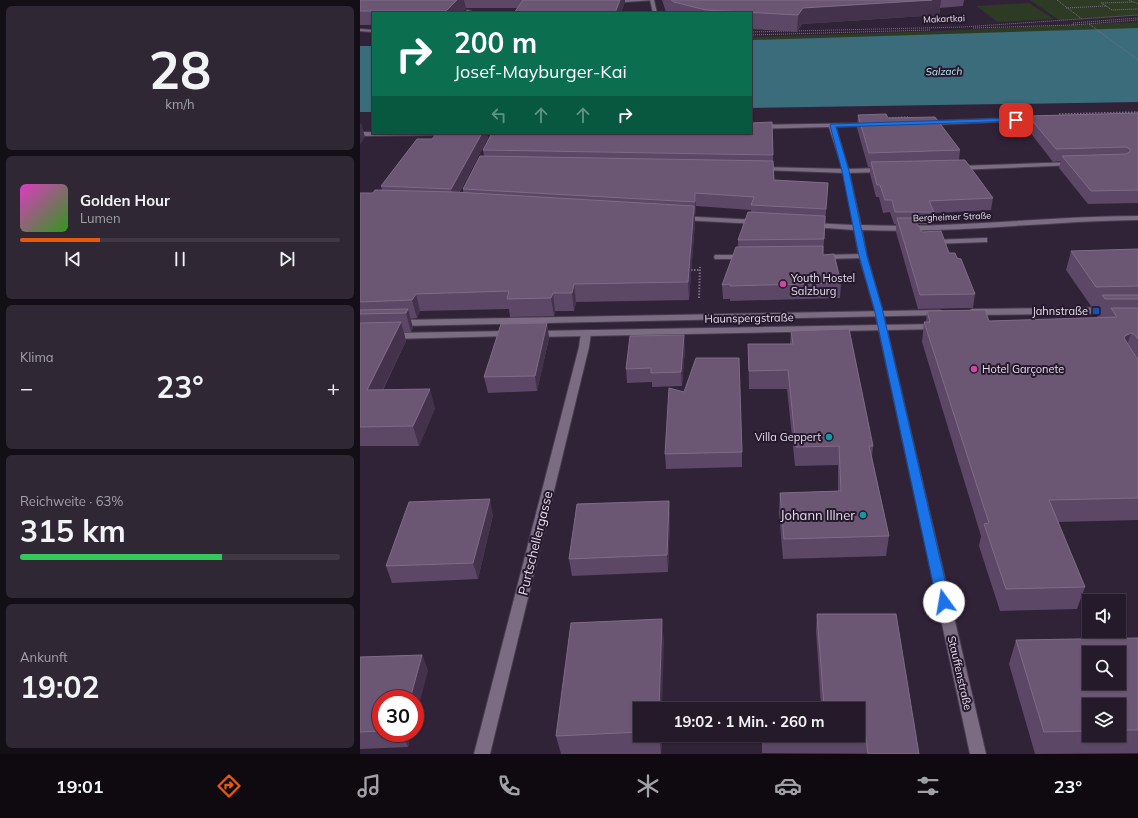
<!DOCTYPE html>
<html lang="de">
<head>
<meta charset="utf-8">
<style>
  :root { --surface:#241a29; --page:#302735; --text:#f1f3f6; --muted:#a3a1a8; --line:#413846; --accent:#ea580c }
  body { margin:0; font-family:Mulish,sans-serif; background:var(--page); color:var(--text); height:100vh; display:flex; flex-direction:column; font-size:15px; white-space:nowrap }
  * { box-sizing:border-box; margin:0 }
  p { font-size:13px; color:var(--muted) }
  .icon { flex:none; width:22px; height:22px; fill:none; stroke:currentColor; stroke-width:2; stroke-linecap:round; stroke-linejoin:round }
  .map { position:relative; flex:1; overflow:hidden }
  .sheet { display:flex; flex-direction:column; gap:6px; padding:6px; background:#140e17; width:360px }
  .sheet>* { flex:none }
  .guide { position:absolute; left:12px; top:12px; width:380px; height:122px; border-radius:0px; box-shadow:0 1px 3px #0004,0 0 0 1px var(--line); background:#0b6e4f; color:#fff; overflow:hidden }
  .fabs { position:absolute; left:722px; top:594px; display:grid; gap:8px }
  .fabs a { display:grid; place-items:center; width:44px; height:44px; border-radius:0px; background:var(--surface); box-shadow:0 1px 3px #0004,0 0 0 1px var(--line); font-size:20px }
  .speed { position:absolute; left:12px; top:690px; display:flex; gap:8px; font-size:20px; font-weight:700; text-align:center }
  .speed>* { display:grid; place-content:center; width:52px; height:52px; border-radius:50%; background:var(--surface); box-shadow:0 1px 3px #0004,0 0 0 1px var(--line); line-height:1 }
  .speed .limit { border:6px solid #d22; background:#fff; color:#111 }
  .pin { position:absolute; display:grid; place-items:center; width:34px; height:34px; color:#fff; margin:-17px; border-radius:8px; box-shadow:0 2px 6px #0006 }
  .me { position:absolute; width:44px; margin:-22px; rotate:347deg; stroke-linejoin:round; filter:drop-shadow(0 0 3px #0008) }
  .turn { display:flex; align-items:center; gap:14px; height:84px; padding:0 16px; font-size:18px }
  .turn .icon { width:52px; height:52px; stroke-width:2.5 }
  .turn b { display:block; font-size:28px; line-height:34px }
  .lanes { display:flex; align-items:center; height:38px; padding:0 16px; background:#0003; justify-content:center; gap:20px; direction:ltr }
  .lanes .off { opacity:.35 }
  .big { font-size:30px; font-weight:700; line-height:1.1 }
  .sheet .widget { flex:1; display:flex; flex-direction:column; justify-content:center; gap:6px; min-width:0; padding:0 14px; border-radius:6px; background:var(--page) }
  .sheet .dial { align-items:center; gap:0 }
  .dial b { font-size:52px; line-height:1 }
  .song { display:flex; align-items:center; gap:12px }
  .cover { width:48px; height:48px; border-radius:6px; background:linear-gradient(135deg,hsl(310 70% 55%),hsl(110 70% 35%)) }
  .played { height:4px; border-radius:2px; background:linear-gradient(90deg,var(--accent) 25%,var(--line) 25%) }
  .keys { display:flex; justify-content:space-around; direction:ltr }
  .heat { display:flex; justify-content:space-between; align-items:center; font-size:22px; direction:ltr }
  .charge { height:6px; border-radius:3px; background:linear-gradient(90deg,#34c759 63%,var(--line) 0) }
  .trip { position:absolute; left:273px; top:702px; width:232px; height:40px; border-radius:0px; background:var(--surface); box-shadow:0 1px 3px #0004,0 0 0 1px var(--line); font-weight:700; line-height:40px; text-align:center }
  .dock { display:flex; height:64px; justify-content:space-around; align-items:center; background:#0e0a10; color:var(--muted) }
  .dock .icon { width:28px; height:28px }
  .dock .selected { color:var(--accent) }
  .dock b { font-size:18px; color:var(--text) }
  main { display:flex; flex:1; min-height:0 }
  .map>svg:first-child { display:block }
  .green { fill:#2d3b24 }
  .water { fill:#3a6c7b }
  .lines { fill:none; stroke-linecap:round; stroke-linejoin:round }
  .service-casing { stroke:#493d4f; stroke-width:2 }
  .minor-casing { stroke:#493d4f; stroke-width:2 }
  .tertiary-casing { stroke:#493d4f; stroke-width:2 }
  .path-far2 { stroke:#7c7082; stroke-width:1; stroke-dasharray:1 1; stroke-linecap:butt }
  .path-far1 { stroke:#7c7082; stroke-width:1.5; stroke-dasharray:1.5 1.5; stroke-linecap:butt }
  .path { stroke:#7c7082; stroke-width:2; stroke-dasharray:1.5 1.5; stroke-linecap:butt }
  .service { fill:#7b6b83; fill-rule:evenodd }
  .minor { fill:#7b6b83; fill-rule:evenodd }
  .tertiary { fill:#7b6b83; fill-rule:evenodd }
  .wall { fill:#5c4766; fill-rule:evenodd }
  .shaded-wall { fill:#44324d }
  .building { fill:#6b5774; stroke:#7e6c87; fill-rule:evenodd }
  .route { fill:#1a73e8; stroke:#114b97 }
  .hotel-dot { fill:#d1479c; stroke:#26182d; stroke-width:1.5 }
  .transit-dot { fill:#1a4fb4; stroke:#26182d; stroke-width:1.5 }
  .culture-dot { fill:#0f9aa8; stroke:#26182d; stroke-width:1.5 }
  .labels { text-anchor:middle; stroke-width:4; stroke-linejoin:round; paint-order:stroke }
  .far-street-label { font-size:9px; fill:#e6ddeb; stroke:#26182d }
  .far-water-label { font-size:10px; font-style:italic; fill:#bbebfa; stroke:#26182d }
  .poi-label { font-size:11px; fill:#e6ddeb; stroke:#26182d; text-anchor:start }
  .street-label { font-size:11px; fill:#e6ddeb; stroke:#26182d }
  .near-poi-label { font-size:13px; fill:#e6ddeb; stroke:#26182d; text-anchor:end }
  .near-street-label { font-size:13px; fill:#e6ddeb; stroke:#26182d }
</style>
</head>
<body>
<main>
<section class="sheet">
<div class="widget dial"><b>28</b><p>km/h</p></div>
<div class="widget">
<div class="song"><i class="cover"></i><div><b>Golden Hour</b><p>Lumen</p></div></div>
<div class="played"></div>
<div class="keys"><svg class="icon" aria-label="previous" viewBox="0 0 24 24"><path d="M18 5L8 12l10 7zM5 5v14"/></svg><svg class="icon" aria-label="pause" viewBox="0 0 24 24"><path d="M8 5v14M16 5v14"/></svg><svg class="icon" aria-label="next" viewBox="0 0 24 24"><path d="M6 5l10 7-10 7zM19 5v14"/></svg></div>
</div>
<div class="widget"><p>Klima</p>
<div class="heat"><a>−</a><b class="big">23°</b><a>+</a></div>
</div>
<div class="widget"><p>Reichweite · 63%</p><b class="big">315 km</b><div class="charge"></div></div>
<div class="widget"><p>Ankunft</p><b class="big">19:02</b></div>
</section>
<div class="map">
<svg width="778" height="754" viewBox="0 0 778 754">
  <rect width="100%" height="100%" fill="#302237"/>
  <!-- green -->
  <g class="green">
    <polygon points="670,0 778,0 778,15 699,20"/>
    <polygon points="669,3 694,19 638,22 616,6"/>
    <polygon points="778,22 778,28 769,29 391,40 391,37 579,31"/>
  </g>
  <!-- water -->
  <g class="water">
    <polygon points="778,28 778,102 391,108 391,40"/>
    <rect x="0" y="46" width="13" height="66"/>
  </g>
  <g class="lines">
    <defs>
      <g id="service">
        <polygon points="294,0 252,3 250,2 266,0"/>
        <polygon points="107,10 111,11 110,13 105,13"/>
        <polygon points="0,29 13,30 13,32 0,31"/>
        <polygon points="713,162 716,164 715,165 597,170 594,168 597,166"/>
        <polygon points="401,167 486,169 523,168 526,170 523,172 486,173 399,170 399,168"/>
        <polygon points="624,238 627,238 627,242 572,244 568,242 572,240"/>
        <polygon points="503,254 506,254 506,258 462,259 458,257 462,255"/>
        <polygon points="355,255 386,255 390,257 386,259 355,259 354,257"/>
        <polygon points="778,307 778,313 612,315 607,312 612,309"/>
        <polygon points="580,310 585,313 583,315 38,326 33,323 38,320"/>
      </g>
      <g id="minor">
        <polygon points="290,0 294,0 297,13 293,13"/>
        <polygon points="681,117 684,119 683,120 567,125 564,123 567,121"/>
        <path d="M513,123L514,124L511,126L476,127L489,171L501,225C594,229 685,216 778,216V220C686,221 594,234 502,230L507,256L522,308L626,754H610L514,308L499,256L494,230L452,227L448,225L452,223L493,225L483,171L469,127L391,129V125Z"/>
        <polygon points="0,132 80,133 77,135 0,136"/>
        <polygon points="318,216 398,220 402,222 398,224 321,220 317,218"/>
        <polygon points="226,330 231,333 229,347 130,754 114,754 219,347 221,333"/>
      </g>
      <g id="tertiary">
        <polygon points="576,324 581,327 579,329 176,337 171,334 176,331"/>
        <polygon points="150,331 155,334 153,336 32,339 27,336 32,333"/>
      </g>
    </defs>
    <!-- service casing -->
    <use href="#service" class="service-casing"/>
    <!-- minor casing -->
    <use href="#minor" class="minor-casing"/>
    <!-- tertiary casing -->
    <use href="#tertiary" class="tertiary-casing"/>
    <!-- path-far2 -->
    <g class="path-far2">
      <polyline points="697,0 722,19"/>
      <polyline points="769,0 778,4"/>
      <polyline points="746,6 741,3 773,2"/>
      <polyline points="706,8 746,6 752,10 778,9"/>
      <polyline points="729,24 778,60"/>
      <polyline points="713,25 713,23 778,18"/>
      <polyline points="613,28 713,25 778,20"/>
      <polyline points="391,32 604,27 778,15"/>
      <polyline points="391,35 570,30"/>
    </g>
    <!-- path-far1 -->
    <g class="path-far1">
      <polyline points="699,114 778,112"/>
      <polyline points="529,118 548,117"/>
    </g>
    <!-- path -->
    <g class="path">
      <polyline points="331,270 340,270"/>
      <polyline points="339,298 340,267"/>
    </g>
    <!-- service -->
    <use href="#service" class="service"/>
    <!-- minor -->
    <use href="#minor" class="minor"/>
    <!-- tertiary -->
    <use href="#tertiary" class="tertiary"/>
  </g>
  <!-- wall -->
  <g class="wall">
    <polygon points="0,0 265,0 265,3 157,8 106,8 101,13 13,13 13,25 0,25"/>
    <polygon points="302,0 604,0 603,6 580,8 579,15 442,24 437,32 391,29 391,13 307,13 306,12"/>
    <polygon points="778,113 778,203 728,204 699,168 701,161 693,162 666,127 668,116"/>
    <polygon points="498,115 528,118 600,150 599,160 633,198 631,210 574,213 572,224 557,224 562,232 597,258 615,294 613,308 558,309 536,232 536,224 534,224 530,212 523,213 519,197 516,197 510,174 510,167 508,167 497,128"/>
    <polygon points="128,138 99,193 103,193 103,189 124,156 123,150 413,155 414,180 468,183 463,255 481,283 480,298 370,301 370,299 363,299 362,285 378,247 378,240 391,212 391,210 336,206 335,215 334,215 335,222 329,300 216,302 214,311 195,311 194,316 150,317 149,309 60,311 57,318 50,319 53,328 51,332 44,332 46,341 23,390 75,408 59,446 0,446 0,193 13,193 22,190 21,186"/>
    <polygon points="778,249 778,520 698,522 725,587 717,609 640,611 619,546 621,536 562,342 564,322 566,322 567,311 629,321 738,318 737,315 739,306 731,306 706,270 711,251"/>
    <polygon points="187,323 189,338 177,391 128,393 124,377"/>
    <polygon points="431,331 513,446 512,456 529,536 526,556 423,559 419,513 420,493 478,491 478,465 435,466 427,389 389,389 388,344 430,344"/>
    <polygon points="325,348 322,386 292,387 292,382 267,383 266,369"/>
    <polygon points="324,392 382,452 382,467 306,469 305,454"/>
    <polygon points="309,501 310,517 308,572 212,576 209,559"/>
    <polygon points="133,515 118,579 32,583 26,566"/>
    <polygon points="457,614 559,754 402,753 402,735 498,735 461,706 456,630"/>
    <path d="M778,638V753L675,754L649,664L656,640ZM729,705H759V735H729Z"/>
    <polygon points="304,642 280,709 280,735 302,735 301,754 201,754 196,736"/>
    <polygon points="62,655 68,671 21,699 21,733 51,733 48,747 0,749 0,657"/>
  </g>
  <!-- shaded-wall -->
  <g class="shaded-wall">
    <polygon points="97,0 104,0 106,8 101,13 87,13 86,11"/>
    <polygon points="260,0 265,0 265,3 261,13 255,13"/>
    <polygon points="572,0 581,0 579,15 442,24 437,32 438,15 443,8"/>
    <polygon points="1,123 5,137 0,145 0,124"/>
    <polygon points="122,133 127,133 128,138 94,201 91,189"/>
    <polygon points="335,193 336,206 335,215"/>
    <polygon points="334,206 335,222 329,300 328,282"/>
    <polygon points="214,284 216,302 214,311 212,293"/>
    <polygon points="193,293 195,311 194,316 191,298"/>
    <polygon points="56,294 60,311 57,318 52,300"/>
    <polygon points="48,309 53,328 51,332 46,313"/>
    <polygon points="41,322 46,341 13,409 7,390"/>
    <polygon points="187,323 189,338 177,391 175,376"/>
    <polygon points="771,333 764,354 758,357 765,336"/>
    <polygon points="324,335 325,348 322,386 321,372"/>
    <polygon points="70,389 75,408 59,446 53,426"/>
    <polygon points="130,499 133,515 118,579 113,563"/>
    <polygon points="309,501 310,517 308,572 307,555"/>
    <polygon points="302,619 304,642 302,709 299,709"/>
    <polygon points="62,655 68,671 55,720 55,699 50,699"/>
    <polygon points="42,733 51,733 48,747"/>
    <polygon points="299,735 302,735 301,754"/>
  </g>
  <!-- building -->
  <g class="building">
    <polygon points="0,0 97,0 86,11 0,11"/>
    <polygon points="163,0 260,0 255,13 154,13"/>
    <polygon points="311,0 572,0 443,8 438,15 346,10 314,2"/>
    <polygon points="778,113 778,190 731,191 702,156 766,154 770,152 770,149 766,147 696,149 668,116"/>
    <polygon points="526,114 528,118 575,117 600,150 509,153 498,115"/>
    <polygon points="412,122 413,155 123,150 132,133 391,133 391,123"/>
    <polygon points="77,133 122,133 91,189 21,186 57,139 72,139"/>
    <polygon points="120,156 413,161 414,180 468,183 466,209 391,205 394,197 335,193 335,202 103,189"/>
    <polygon points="605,160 633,198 569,201 574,212 535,212 532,200 525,200 520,185 517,185 511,162"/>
    <polygon points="15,190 94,192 334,206 328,282 214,284 212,293 193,293 191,298 147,299 149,291 56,294 52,300 0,302 0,193 13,193"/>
    <polygon points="388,212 465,216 464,239 378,240"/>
    <polygon points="537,218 553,218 562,232 581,231 589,253 595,253 597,258 601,259 615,294 560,295"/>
    <polygon points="463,246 463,255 474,254 481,283 370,286 370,284 362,285 376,247"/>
    <polygon points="778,249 778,286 736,287 711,251"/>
    <polygon points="742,295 778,295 778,299 745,299"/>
    <polygon points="751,308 778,308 778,339 775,335 771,333 765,336 764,338 778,360 778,498 689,500 725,587 646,589 624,524 629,523 564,322 570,322 567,311 625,310 629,321 757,317"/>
    <polygon points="48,309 46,313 0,314 0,310"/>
    <polygon points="41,322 7,390 70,389 53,426 0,427 0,323"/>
    <polygon points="187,323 175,376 124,377 141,324"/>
    <polygon points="489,329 513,446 509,446 529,536 424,539 420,493 481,491 479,446 436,447 428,370 389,371 388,344 433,344 431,331"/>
    <polygon points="324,335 321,372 291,373 291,368 266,369 270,336"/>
    <polygon points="336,358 379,358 382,452 305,454 309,388 324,392"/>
    <polygon points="130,499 113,563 26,566 49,502"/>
    <polygon points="309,501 307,555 209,559 217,504"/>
    <polygon points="457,614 536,614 559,754 508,754 506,737 403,736 403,735 498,735 498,709 402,709 402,706 464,706"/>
    <polygon points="302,619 299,709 280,709 280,732 196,736 211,623"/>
    <path d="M778,638V730H759V705H729V731L684,732L656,640ZM729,653H759V683H729Z"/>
    <polygon points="62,655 50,699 21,699 21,731 0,732 0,657"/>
  </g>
  <!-- route -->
  <polygon class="route" points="656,118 658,119 658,121 476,127 489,171 507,256 522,308 590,602 588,605 584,606 579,605 577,602 514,308 499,256 482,171 470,125 472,124"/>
  <!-- markers -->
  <g class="hotel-dot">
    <circle cx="423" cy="284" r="4"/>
    <circle cx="614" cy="369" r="4"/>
  </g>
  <rect class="transit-dot" x="732" y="307" width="8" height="8" rx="2"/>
  <g class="culture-dot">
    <circle cx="469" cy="437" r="4"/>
    <circle cx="503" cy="515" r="4"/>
  </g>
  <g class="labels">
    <!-- far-street labels -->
    <g class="far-street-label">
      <text transform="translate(584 19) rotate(-2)" y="3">Makartkai</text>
      <text transform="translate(592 217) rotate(-2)" y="3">Bergheimer Straße</text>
    </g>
    <!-- far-water labels -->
    <g class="far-water-label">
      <text transform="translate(584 71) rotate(-1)" y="4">Salzach</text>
    </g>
    <!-- poi labels -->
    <g class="poi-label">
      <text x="431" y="282">Youth Hostel<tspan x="431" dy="13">Salzburg</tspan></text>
      <text x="728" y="315" text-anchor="end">Jahnstraße</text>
      <text x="622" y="373">Hotel Garçonete</text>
      <text x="461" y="441" text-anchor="end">Villa Geppert</text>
    </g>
    <!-- street labels -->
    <g class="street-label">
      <text transform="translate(389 318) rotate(-1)" y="4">Haunspergstraße</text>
      <text transform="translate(600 673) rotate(77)" y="4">Stauffenstraße</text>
    </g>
    <!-- near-poi labels -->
    <g class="near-poi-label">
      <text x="495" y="520">Johann Illner</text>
    </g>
    <!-- near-street labels -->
    <g class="near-street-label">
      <text transform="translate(175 543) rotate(-76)" y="5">Purtschellergasse</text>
    </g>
  </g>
</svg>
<div class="fabs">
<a><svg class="icon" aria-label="sound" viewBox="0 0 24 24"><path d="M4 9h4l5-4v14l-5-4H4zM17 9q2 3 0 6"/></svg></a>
<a><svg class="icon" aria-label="search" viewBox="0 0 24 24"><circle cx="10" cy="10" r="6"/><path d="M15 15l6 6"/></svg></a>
<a><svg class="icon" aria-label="layers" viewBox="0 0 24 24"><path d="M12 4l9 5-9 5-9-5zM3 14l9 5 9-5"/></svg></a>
</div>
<div class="speed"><div class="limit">30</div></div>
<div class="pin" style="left:656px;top:120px;background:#d93025"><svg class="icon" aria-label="arrive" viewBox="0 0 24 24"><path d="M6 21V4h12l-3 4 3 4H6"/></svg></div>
<svg class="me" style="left:584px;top:602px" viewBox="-20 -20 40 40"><circle r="19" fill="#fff"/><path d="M0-13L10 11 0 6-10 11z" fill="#1a73e8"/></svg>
<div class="trip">19:02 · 1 Min. · 260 m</div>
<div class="guide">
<div class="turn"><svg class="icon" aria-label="right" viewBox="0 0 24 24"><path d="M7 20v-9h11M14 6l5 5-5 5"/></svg><div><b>200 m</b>Josef-Mayburger-Kai</div></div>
<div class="lanes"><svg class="icon off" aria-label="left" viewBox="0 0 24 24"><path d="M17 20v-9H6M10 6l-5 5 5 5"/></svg><svg class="icon off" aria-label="ahead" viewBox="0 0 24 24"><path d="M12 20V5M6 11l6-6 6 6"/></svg><svg class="icon off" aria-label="ahead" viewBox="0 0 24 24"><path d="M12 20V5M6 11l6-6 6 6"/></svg><svg class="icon" aria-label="right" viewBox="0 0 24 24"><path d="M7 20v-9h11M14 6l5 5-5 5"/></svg></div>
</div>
</div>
</main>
<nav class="dock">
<b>19:01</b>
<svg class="icon selected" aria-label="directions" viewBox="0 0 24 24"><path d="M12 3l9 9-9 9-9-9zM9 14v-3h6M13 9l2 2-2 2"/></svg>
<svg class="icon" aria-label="music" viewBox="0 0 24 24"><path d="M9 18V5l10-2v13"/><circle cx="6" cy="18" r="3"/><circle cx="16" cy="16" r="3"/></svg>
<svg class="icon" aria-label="phone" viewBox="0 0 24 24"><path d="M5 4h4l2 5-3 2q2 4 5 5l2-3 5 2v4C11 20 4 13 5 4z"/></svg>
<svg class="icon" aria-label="climate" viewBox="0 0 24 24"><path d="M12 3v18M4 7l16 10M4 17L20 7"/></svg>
<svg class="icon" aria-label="car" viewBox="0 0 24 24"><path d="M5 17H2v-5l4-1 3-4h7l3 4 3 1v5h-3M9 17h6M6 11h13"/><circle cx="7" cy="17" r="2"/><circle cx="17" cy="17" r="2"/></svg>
<svg class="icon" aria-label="filters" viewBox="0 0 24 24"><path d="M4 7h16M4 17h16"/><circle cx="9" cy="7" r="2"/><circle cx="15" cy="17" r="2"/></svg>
<b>23°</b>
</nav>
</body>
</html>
